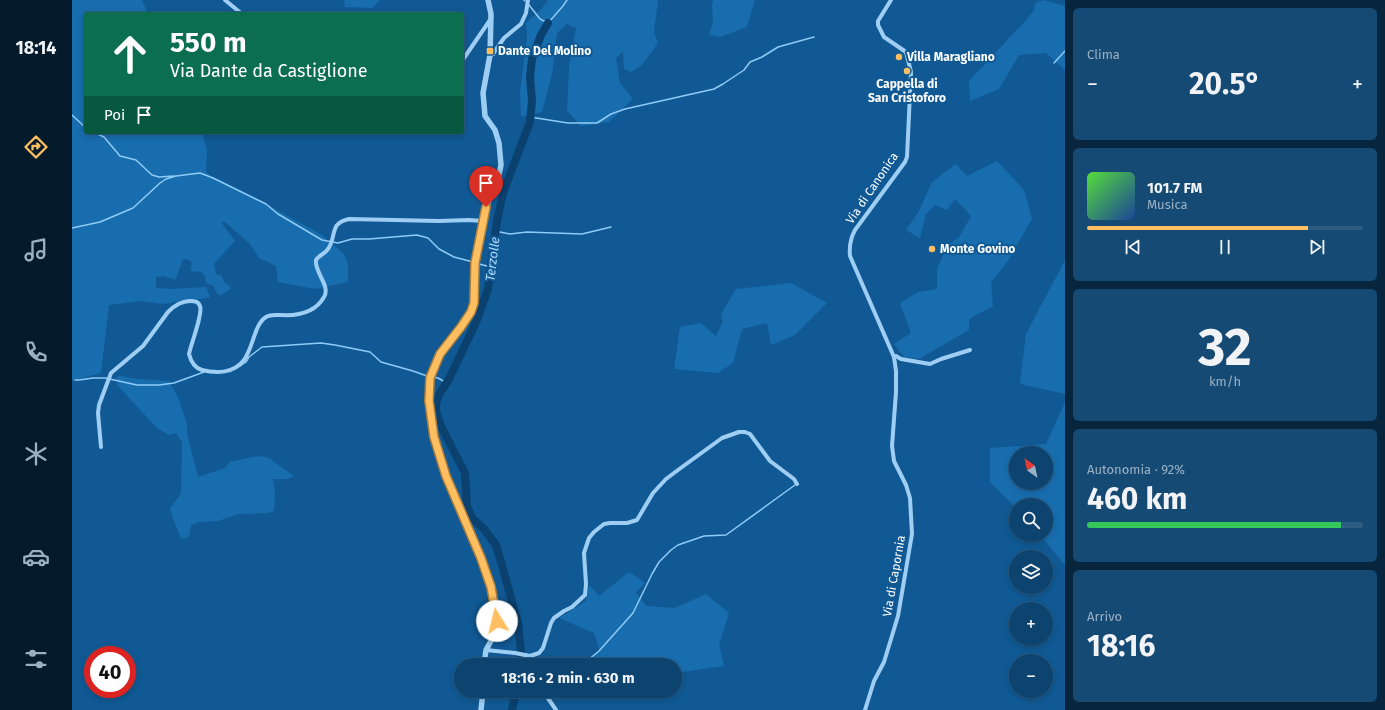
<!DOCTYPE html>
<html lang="it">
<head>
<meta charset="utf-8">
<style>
  :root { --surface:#0c436f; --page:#154a74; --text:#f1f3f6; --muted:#9ab0c3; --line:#2c5c82; --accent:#ffbf60 }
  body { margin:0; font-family:"Fira Sans",sans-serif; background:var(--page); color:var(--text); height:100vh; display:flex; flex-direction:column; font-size:15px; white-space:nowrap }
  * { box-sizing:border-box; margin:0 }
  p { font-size:13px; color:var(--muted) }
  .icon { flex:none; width:22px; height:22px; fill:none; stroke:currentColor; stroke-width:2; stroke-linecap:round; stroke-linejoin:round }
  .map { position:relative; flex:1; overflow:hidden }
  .drawer { display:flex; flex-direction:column; gap:8px; padding:8px; background:#07253d; width:320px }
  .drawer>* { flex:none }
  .guide { position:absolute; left:12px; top:12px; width:380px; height:122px; border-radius:4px; box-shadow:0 2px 6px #0003,0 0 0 1px var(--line); background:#0b6e4f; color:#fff; overflow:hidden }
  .needle { width:26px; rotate:327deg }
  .buttons { position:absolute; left:937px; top:446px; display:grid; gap:8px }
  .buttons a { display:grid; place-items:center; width:44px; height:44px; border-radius:50%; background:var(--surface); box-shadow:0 2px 6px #0003,0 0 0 1px var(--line); font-size:20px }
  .speed { position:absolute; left:12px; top:646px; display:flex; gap:8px; font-size:20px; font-weight:700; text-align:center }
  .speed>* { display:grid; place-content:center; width:52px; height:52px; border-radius:50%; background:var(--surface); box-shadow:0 2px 6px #0003,0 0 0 1px var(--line); line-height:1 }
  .speed .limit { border:6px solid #d22; background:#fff; color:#111 }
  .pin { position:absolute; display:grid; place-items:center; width:34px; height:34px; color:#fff; margin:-41px -17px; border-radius:50% 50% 50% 0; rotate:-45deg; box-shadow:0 0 4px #0007 }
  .pin .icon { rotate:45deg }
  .me { position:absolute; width:44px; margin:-22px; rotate:351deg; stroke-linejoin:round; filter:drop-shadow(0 0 3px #0008) }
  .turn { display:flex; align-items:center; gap:14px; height:84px; padding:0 20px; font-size:18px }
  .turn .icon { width:52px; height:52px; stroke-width:2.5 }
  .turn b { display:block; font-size:28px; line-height:34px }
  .then { display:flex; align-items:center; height:38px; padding:0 20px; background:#0003; gap:8px; font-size:15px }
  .big { font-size:30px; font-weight:700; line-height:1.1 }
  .drawer .card { flex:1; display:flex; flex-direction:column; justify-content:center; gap:6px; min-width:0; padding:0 14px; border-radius:6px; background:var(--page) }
  .drawer .dial { align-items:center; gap:0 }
  .dial b { font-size:52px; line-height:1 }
  .song { display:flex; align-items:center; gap:12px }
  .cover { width:48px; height:48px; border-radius:6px; background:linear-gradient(135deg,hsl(110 70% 55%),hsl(220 70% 35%)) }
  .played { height:4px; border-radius:2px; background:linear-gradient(90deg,var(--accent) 80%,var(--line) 80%) }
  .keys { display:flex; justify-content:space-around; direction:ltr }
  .heat { display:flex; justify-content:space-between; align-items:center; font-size:22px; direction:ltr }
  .charge { height:6px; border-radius:3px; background:linear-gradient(90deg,#34c759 92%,var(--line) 0) }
  .trip { position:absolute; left:382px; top:658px; width:228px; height:40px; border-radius:20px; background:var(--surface); box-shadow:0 2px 6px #0003,0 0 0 1px var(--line); font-weight:700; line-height:40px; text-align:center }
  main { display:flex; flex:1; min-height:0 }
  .dock { display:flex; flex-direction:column; width:72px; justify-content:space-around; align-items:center; background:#051b2c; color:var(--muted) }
  .dock .icon { width:28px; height:28px }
  .dock .active { color:var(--accent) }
  .dock b { font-size:18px; color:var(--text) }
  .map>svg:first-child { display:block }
  .green { fill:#186dae; fill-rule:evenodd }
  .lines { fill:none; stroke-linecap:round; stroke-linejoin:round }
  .stream { stroke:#8fcbf7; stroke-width:1.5 }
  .river { stroke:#0a416f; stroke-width:8 }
  .minor { stroke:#9ecef3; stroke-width:4 }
  .tertiary { stroke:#9ecef3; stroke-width:5.5 }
  .route-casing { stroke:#a67c3e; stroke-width:10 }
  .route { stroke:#ffbf60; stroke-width:7 }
  .poi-dot { fill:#ffbf60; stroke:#105994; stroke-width:1.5 }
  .labels { text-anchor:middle; stroke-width:4; stroke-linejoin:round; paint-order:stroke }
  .poi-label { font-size:12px; font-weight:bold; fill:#fff; stroke:#105994; text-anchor:start }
  .street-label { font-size:12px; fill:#fff; stroke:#105994 }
  .water-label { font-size:13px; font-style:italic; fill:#aad8fa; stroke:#105994 }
</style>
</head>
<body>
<main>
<nav class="dock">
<b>18:14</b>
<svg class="icon active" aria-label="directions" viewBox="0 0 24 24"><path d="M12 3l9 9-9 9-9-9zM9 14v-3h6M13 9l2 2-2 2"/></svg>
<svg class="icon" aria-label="music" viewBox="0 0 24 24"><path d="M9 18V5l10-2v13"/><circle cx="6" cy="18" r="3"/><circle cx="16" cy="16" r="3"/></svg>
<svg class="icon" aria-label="phone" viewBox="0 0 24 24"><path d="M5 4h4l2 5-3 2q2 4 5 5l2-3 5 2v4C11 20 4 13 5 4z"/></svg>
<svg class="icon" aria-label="climate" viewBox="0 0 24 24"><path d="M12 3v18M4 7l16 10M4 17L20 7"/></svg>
<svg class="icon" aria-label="car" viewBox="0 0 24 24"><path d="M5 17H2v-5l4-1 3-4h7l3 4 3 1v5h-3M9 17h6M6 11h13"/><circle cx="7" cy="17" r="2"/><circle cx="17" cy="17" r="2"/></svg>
<svg class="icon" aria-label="filters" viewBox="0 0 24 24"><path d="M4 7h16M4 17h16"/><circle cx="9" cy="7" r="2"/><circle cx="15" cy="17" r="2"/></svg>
</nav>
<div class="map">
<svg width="993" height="710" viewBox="0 0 993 710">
  <rect width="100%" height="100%" fill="#105994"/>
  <!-- green -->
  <g class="green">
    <polygon points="0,0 70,0 76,14 14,14 14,132 130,132 135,151 134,171 136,174 176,194 250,235 272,254 276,264 276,282 243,289 206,282 204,266 187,258 178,244 153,222 149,222 163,241 142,264 144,274 150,276 152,282 159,287 157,290 148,296 144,292 142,286 134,283 133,276 129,272 118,271 120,263 117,260 111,259 103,280 92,276 84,277 84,288 100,289 134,287 138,297 129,299 112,300 92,304 69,301 37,305 29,373 0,381"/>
    <polygon points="272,0 308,0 300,8 273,7"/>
    <polygon points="476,0 586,0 582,32 586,43 570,65 559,72 552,69 551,52 544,58 548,83 561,99 537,122 509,126 495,111 497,66 504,28 495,24 485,33 480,74 470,112 449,117 448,92 455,38 454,23 471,7"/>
    <polygon points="641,0 650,0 649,3 651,0 683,0 675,27 648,37 637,35 641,21 640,5"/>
    <polygon points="971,0 993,6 993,70 974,53 947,55 927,89 898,101 897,81 955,19 962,10 963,3"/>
    <polygon points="925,161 952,190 960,219 935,262 919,283 921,306 897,319 897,330 847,359 832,357 822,344 839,333 828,303 846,292 865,289 865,269 875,246 888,236 899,216 883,199 875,210 863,205 854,214 848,238 834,230 846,213 860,182 884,164 895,176"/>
    <polygon points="993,260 993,394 948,384 954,334"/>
    <polygon points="719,283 755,303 723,335 699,345 695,323 670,329 661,363 646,373 602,369 608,327 629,323 644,336 651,321 649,314 664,289"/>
    <path d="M48,376L66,379L97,381L106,397L115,424V434L126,477L153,468L158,462L175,458L187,456L197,458L222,476L215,479H201L203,492L202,511L196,513L167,514L146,521L127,522L119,525L117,537L109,539C106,529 101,520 98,509L109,493L110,442L104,433L97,435L85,428L46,386L44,377Z"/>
    <path d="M993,402V565L968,535H974V505H944V508L918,482V448L974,444ZM944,453H974V483H944Z"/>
    <polygon points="557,572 573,583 564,592 574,606 603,608 634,594 657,613 647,645 652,666 603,673 603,665 521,665 519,656 528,651 522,633 487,618 514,601 517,585 527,596"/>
  </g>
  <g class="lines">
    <!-- stream -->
    <g class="stream">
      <polyline points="452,0 453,1"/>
      <polyline points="457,5 468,19 476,23 491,6 495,0"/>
      <polyline points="982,63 993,51"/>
      <polyline points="0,115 14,128"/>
      <polyline points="458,117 496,123 525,123 539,114 553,109 642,89 651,84 672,70 678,62 690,57 706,47 742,37"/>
      <polyline points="21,132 32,137 48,156 64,160 80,175 87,177 102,176"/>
      <polyline points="0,228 28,222 61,208 88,183 94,179 104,176 128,173 141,178 194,204 206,214 250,240 266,243 280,239 297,239 345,235 356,238 367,249 382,257 401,262"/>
      <polyline points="423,231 438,234 455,232 510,234 539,227"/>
      <polyline points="407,264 419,267"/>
      <polyline points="168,366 174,362 177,357 190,347 249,343 263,345 298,352 309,362 341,371 355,376 366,378 375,383"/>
      <polyline points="3,380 7,380 21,378 33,378 65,385 87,385 102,383 132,372"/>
      <polyline points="510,665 527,651 561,613 580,574 587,562 599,550 606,545 632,536 654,535 723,485"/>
      <polyline points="442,699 463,691"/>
    </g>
    <!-- river -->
    <g class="river">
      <polyline points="447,665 449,651 446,623 429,562 424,545 412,529 401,519 395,507 393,473 369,426 364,411 364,403 368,393 377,379 405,320 416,289 425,221 431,193 458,122 460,101 458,77 460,59 469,35 476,23"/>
      <polyline points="440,710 444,691"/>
    </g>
    <!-- minor -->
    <g class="minor">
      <polyline points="153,0 170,14"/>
      <polyline points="418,55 421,54 432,38 449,24 454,13 456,0"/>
      <polyline points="390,61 418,20"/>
      <polyline points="822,357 824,356 829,359 858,364 869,359 898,350"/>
      <path d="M29,447L26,413L27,405L39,373L71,346L96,312C102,306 109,301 118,301C122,301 126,301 128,306C131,314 119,344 117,354C119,362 122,368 130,370C145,374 162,373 172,360C177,353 180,342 183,334C185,328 189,320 194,317C199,314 204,315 209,315C226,316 243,313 252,297C259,286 242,272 244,260C247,255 253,254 256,249C265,236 257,223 277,219L367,221L396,220L411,221"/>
      <polyline points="414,650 443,653 458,656 467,653 471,648 479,623 482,618 492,611 500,607 513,595 514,584 512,553 517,538 522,532 532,524 538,523 555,523 565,520 581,493 594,479 606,470 650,438 667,432 673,432 678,434 698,461 722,479 725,484"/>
      <polyline points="458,656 458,665"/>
      <polyline points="471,691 484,710"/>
      <path d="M793,710L802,681L812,662L826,616L840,534L838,498L834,485L822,461L820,446L824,392V371L822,357L778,256C777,246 778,239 783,230L833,162L835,157L839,72L834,52L812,37L806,25V21L819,0"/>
    </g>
    <!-- tertiary -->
    <g class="tertiary">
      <polyline points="412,665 414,650 425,630 419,587 409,558 374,477 362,437 357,401 358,378 368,354 389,327 399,312 402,303 403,263 411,221 419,193 426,179 429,165 427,143 423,130 413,116 412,104 411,93 418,55 419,14 416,0"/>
      <polyline points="409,710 411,691"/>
    </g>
  </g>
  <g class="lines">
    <defs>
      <polyline id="route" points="414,207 403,263 402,303 399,312 389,327 368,354 358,378 357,401 362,437 374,476 409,558 419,587 425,621"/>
    </defs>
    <!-- route casing -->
    <use href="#route" class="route-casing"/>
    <!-- route -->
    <use href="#route" class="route"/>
  </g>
  <!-- markers -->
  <g class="poi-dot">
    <rect x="414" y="47" width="8" height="8" rx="2"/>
    <circle cx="827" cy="57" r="4"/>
    <circle cx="835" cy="71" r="4"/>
    <circle cx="860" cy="249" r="4"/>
  </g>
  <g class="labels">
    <!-- poi labels -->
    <g class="poi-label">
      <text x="426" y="55">Dante Del Molino</text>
      <text x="835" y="61">Villa Maragliano</text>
      <text x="835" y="88" text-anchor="middle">Cappella di<tspan x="835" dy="14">San Cristoforo</tspan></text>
      <text x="868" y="253">Monte Govino</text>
    </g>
    <!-- street labels -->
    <g class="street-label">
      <text transform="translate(800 188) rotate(-56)" y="4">Via di Canonica</text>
      <text transform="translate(822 576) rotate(-80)" y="4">Via di Capornia</text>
    </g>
    <!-- water labels -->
    <g class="water-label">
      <text transform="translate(420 259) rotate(-83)" y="5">Terzolle</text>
    </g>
  </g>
</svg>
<div class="buttons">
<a><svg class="needle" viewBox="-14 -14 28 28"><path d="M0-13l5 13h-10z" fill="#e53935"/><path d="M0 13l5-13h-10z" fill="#9ab0c3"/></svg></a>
<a><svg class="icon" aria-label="search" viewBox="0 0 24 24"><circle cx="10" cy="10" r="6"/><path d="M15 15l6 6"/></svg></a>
<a><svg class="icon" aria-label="layers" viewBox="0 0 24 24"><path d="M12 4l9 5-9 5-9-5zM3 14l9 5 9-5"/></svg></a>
<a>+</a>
<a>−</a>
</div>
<div class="speed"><div class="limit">40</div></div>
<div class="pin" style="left:414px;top:207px;background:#d93025"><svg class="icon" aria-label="arrive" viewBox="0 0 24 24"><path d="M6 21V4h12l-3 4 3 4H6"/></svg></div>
<svg class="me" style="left:425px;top:621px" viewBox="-20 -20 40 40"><circle r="19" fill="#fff"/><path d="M0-13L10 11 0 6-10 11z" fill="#ffbf60"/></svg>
<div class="trip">18:16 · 2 min · 630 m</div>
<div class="guide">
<div class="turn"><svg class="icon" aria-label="ahead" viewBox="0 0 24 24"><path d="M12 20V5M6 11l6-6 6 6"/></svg><div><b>550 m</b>Via Dante da Castiglione</div></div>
<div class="then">Poi<svg class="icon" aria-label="arrive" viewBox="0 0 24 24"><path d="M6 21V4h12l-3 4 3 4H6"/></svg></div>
</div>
</div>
<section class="drawer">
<div class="card"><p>Clima</p>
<div class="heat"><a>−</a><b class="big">20.5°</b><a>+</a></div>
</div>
<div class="card">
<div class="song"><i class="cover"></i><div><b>101.7 FM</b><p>Musica</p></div></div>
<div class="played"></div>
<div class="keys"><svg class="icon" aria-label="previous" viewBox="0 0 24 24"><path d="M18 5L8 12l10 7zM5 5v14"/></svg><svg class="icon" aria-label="pause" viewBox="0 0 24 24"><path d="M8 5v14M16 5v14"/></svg><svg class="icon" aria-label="next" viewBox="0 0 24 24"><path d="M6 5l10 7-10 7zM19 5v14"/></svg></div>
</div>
<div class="card dial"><b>32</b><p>km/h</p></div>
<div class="card"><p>Autonomia · 92%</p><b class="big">460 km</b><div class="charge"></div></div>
<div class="card"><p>Arrivo</p><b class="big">18:16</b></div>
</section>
</main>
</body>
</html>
